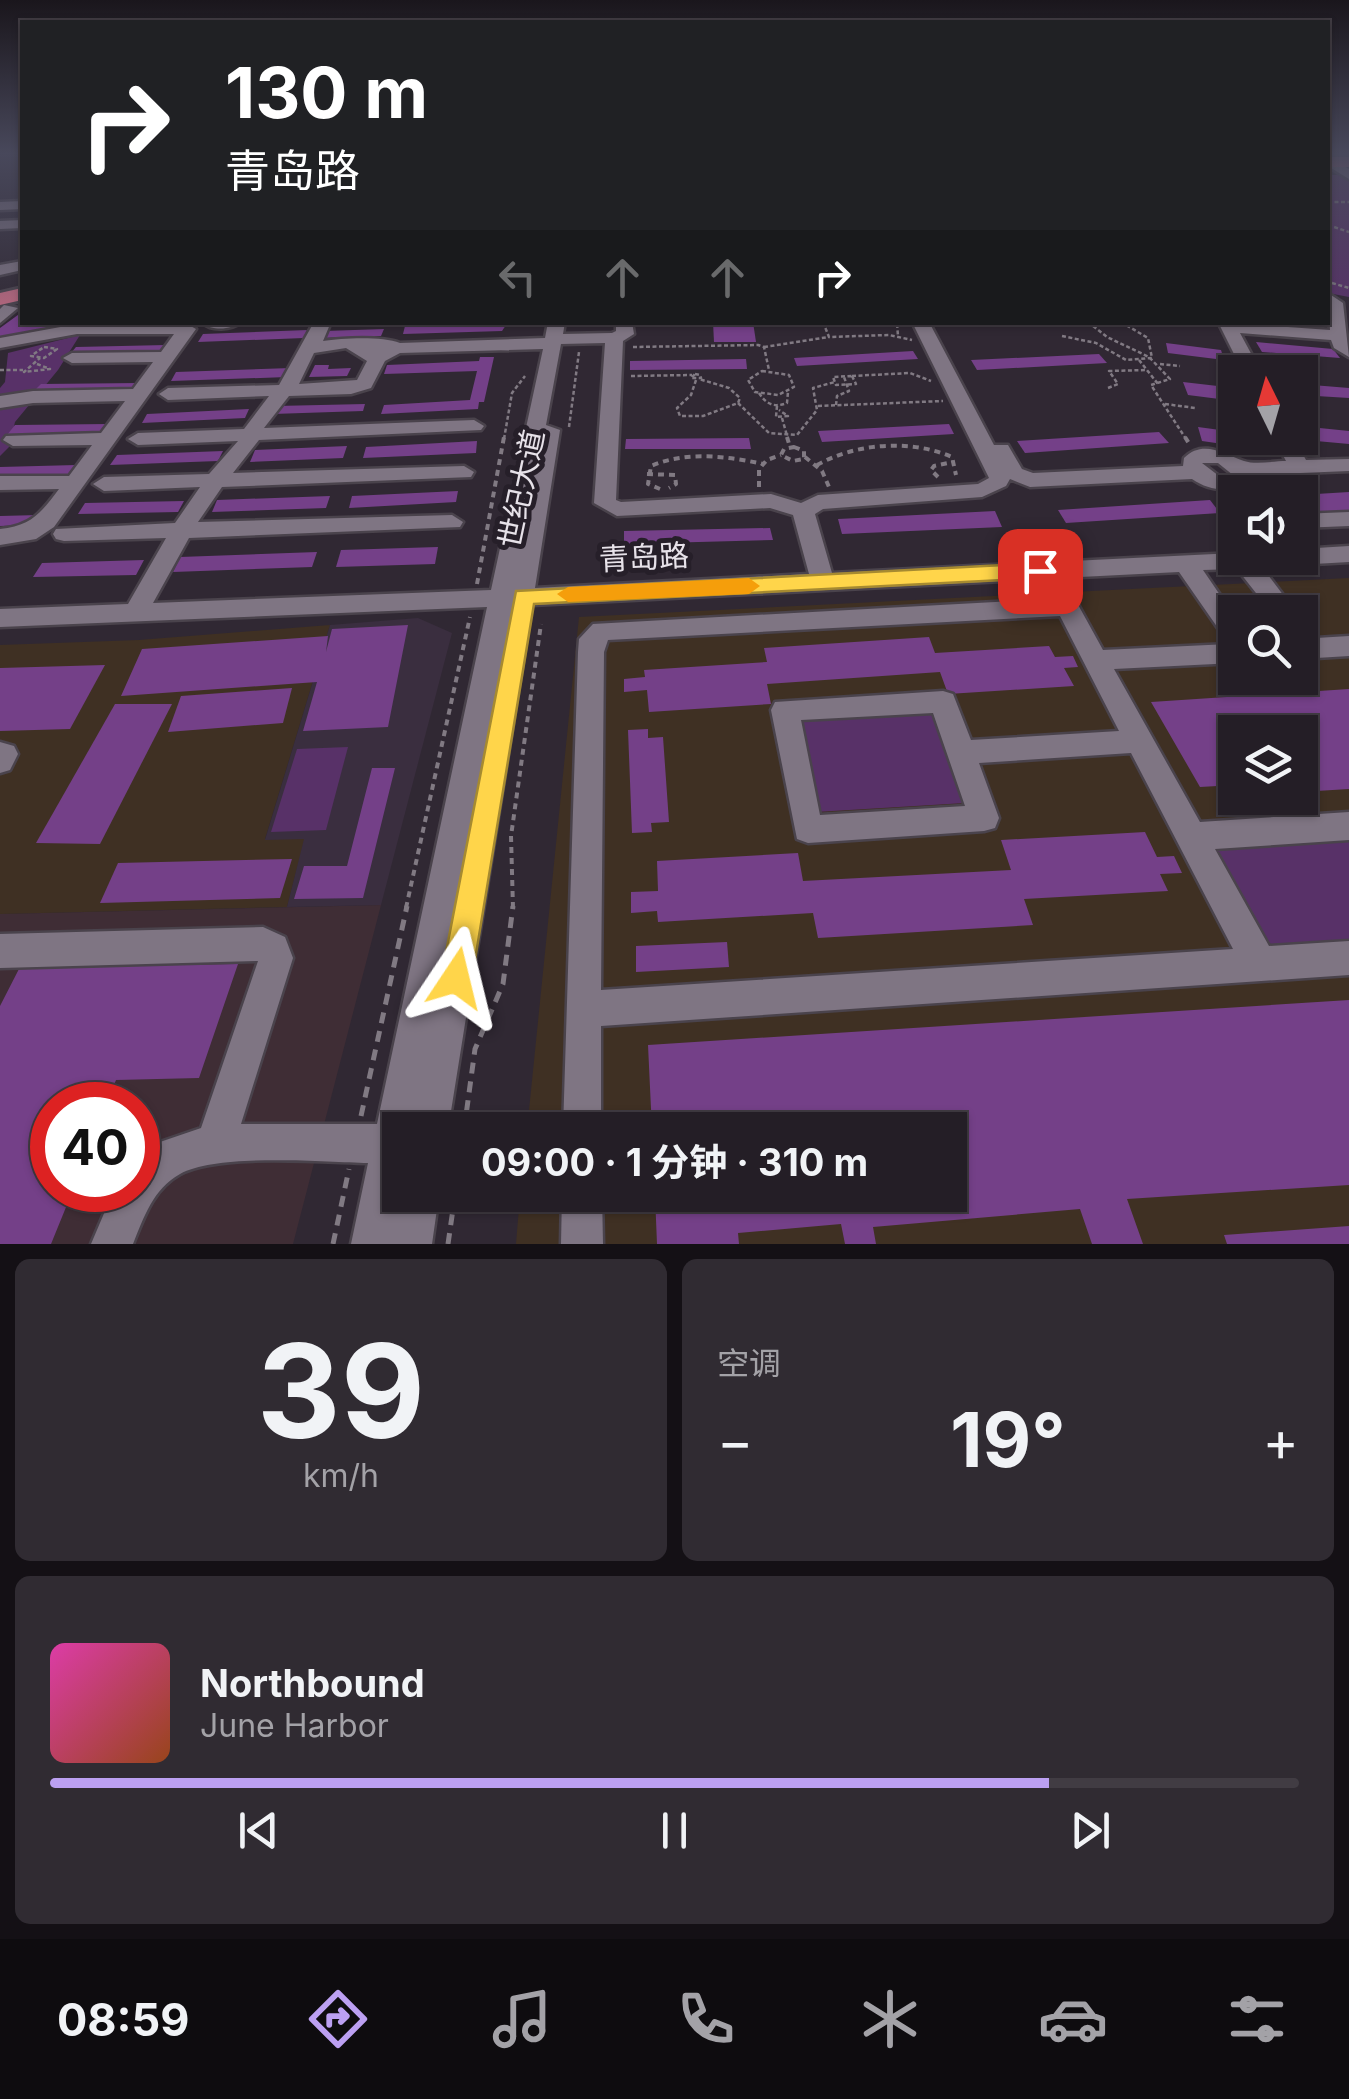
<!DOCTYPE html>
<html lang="zh">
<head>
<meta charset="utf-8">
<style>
  :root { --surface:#241e26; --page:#302b32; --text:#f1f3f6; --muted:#a3a2a7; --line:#413c43; --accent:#bca0f2 }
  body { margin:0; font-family:Inter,"Noto Sans SC",sans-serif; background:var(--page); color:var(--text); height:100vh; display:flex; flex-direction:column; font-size:38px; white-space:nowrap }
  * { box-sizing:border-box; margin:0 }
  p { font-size:32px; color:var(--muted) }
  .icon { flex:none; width:55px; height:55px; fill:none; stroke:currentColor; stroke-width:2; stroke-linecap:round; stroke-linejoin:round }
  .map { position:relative; height:1244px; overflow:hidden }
  .side { display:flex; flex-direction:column; gap:15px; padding:15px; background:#141015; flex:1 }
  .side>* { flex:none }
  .banner { position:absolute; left:20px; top:20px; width:1310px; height:305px; border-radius:0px; box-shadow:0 2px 8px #0004,0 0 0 2px var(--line); background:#202124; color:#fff; overflow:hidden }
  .needle { width:65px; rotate:355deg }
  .fabs { position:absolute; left:1218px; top:355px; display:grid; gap:20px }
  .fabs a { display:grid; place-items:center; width:100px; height:100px; border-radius:0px; background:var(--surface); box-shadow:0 2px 8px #0004,0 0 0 2px var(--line); font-size:50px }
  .speed { position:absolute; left:30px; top:1082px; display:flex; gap:20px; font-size:50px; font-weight:700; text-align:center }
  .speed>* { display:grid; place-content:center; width:130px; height:130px; border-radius:50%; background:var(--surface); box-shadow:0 2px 8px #0004,0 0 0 2px var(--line); line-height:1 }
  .speed .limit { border:15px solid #d22; background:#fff; color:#111 }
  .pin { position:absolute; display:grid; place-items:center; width:85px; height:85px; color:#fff; margin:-42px; border-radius:20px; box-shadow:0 5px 15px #0006 }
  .me { position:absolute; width:110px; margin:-55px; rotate:10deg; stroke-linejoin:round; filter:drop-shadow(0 0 8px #0008) }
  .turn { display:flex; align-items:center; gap:35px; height:210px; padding:0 40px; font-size:45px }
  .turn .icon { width:130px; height:130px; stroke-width:2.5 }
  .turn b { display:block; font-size:70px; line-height:85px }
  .lanes { display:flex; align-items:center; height:95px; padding:0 40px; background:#0003; justify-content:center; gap:50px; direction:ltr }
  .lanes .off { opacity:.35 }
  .big { font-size:75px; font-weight:700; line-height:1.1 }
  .side .card { flex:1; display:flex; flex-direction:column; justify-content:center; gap:15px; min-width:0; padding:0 35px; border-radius:15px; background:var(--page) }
  .side .dial { align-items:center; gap:0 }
  .dial b { font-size:130px; line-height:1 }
  .song { display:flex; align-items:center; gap:30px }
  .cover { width:120px; height:120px; border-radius:15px; background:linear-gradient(135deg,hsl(320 70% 55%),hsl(20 70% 35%)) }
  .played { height:10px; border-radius:5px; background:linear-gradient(90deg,var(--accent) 80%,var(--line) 80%) }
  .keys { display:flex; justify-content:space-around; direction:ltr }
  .heat { display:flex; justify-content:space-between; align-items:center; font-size:55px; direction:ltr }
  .side .tiles { flex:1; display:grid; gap:15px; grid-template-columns:1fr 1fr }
  .card:last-child { grid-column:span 2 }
  .trip { position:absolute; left:382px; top:1112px; width:585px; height:100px; border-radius:0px; background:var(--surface); box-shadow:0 2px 8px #0004,0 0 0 2px var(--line); font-weight:700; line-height:100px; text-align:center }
  .tabs { display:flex; height:160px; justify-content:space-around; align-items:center; background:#0e0c0f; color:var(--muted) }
  .tabs .icon { width:70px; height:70px }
  .tabs .active { color:var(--accent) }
  .tabs b { font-size:45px; color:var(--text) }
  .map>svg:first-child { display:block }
  .commercial { fill:#3f2d35; fill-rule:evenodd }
  .industrial { fill:#3f3023; fill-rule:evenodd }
  .built { fill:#3a2e3f }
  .green { fill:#583168 }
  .building { fill:#744088 }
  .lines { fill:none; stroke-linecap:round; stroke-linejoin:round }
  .minor-casing { stroke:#4a434c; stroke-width:5 }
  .major-casing { stroke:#4a434c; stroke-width:6 }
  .path-far2 { stroke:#817a83; stroke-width:2.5; stroke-dasharray:4 2.5; stroke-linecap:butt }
  .path-far1 { stroke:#817a83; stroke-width:4; stroke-dasharray:6 5; stroke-linecap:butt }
  .path { stroke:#817a83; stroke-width:5; stroke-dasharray:11 8; stroke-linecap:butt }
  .minor { fill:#7f7583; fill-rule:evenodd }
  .major { fill:#bb6980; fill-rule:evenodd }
  .route { fill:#ffd54a; stroke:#a68a30; stroke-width:2.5 }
  .slow { fill:#f59e0b }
  .labels { text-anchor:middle; stroke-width:10; stroke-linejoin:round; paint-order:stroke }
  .street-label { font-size:30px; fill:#e7e2e9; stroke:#261f29 }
</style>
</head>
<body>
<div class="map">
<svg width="1349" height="1244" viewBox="0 0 1349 1244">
  <rect width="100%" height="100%" fill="#302833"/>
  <!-- commercial -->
  <path class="commercial" d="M381,905L293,1244H0V914ZM52,1105H138V1190H52Z"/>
  <!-- industrial -->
  <g class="industrial">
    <path d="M1349,578V1244H516L520,1195H950V1130H527L579,617ZM1235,612H1300V678H1235ZM1235,732H1300V798H1235Z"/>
    <polygon points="330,625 265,839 305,838 287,907 0,914 0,645 139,640"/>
  </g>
  <!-- built -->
  <polygon class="built" points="418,618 452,633 381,905 287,907 304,839 265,840 330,625"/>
  <!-- green -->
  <g class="green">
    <polygon points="1328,175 1349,175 1349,297 1328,293"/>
    <polygon points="80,335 58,370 15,422 9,447 0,456 0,388 5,382 8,353"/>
    <polygon points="934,711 965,803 816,812 797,718"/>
    <polygon points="348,747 326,830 271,832 297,749"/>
    <polygon points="1349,837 1349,943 1265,949 1209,846"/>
  </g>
  <!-- building -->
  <g class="building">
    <polygon points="22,312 22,322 63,324 0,338 0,328"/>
    <polygon points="508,322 502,331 403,334 405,326"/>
    <polygon points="713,322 753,322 756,342 714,342"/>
    <polygon points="384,329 381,336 320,338 324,331"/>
    <polygon points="307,330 304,338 198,342 203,334"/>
    <polygon points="1256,342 1333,349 1340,358 1262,352"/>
    <polygon points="1166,343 1221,350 1224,360 1168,353"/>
    <polygon points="166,345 161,352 70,354 76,347"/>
    <polygon points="913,351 918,359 797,366 794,358"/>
    <polygon points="1099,354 1107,363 977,370 971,360"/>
    <polygon points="480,357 494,357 484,402 479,402 478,409 381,414 384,405 470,400 477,371 384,374 387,365 479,361"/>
    <polygon points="746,359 747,369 630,370 630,361"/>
    <polygon points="315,365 329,365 328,369 351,368 347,376 309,377"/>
    <polygon points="291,368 287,377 171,381 176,372"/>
    <polygon points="1183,382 1235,388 1235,401 1188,395"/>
    <polygon points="140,383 134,392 33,392 41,384"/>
    <polygon points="1300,384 1349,388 1349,398 1300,395"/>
    <polygon points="365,404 363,411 273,414 276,406"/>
    <polygon points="249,409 245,418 142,423 147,414"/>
    <polygon points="108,424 101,433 7,435 15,425"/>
    <polygon points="949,424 954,434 822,442 818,431"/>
    <polygon points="1300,426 1349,431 1349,444 1305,440"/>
    <polygon points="1198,427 1235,432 1235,438 1253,438 1257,449 1202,441"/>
    <polygon points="1159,432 1169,443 1025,453 1017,441"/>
    <polygon points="749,438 751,449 625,449 626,439"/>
    <polygon points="477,441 476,453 363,458 366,447"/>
    <polygon points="347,446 343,458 250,462 255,450"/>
    <polygon points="223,451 218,461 110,465 117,455"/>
    <polygon points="76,465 68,476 0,477 0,467"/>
    <polygon points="458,491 456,502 349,508 352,496"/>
    <polygon points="1349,492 1349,511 1300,514 1300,495"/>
    <polygon points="330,496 326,508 212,512 217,500"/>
    <polygon points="1210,500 1220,513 1066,523 1058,510"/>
    <polygon points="184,501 178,512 78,514 85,503"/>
    <polygon points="995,511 1002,527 842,534 838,519"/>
    <polygon points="39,515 32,525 0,526 0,516"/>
    <polygon points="770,528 773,540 624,544 624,531"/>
    <polygon points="438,547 435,564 336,567 341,550"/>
    <polygon points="317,552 312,567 173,572 180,557"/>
    <polygon points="144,560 136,575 33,577 42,563"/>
    <polygon points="408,625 388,727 303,731 317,682 121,696 142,649 328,636 326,652 332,629"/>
    <polygon points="929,637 935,653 1049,646 1055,657 1073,656 1078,667 1064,668 1074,686 948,694 940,672 767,684 771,704 649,712 647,690 624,692 624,679 645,677 644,670 767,662 764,648"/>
    <polygon points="105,665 70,729 0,731 0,668"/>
    <polygon points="292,688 283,723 168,732 181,696"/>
    <polygon points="1349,689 1349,789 1300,792 1300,732 1235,732 1235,785 1200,787 1151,702"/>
    <polygon points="115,704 172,704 100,844 36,843"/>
    <polygon points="648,729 648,738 663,737 669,822 651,823 652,832 632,833 628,730"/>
    <polygon points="372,768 395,768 363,898 294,899 304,866 347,866"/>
    <polygon points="1145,832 1157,857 1174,856 1182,873 1160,874 1168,891 1024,899 1033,925 818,938 813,913 658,922 657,911 631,913 631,892 658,891 657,861 798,853 803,881 1011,870 1001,840"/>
    <polygon points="292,859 280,898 100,903 118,863"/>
    <polygon points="727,942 729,967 636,972 636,946"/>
    <polygon points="238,964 199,1078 116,1080 106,1105 52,1105 52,1190 73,1190 51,1244 0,1244 0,1006 20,967"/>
    <polygon points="1349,1000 1349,1185 1127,1199 1143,1244 1092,1244 1080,1209 873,1227 876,1244 845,1244 841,1224 738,1233 739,1244 657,1244 655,1195 950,1195 950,1130 652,1130 648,1045"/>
    <polygon points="1349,1226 1349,1244 1227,1244 1224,1235"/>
  </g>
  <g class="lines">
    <defs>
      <g id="minor">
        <polygon points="1328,157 1349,169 1349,179 1328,166"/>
        <polygon points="22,201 22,209 0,210 0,202"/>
        <polygon points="22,220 22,228 0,229 0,221"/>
        <polygon points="22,261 22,270 0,275 0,265"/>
        <polygon points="1328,293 1343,303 1349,357 1334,348 1331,340 1240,333 1261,372 1243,372 1218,322 1330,330"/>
        <polygon points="4,305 18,308 0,323 0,309"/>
        <path d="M241,322C232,330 211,331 203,323Z"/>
        <path d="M314,322H331L323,341C343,338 382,336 400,343L545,338L548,322H565L563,334L612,333L616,331V322H632L634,334L623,341L616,500L621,502L771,494L801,503L818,495L978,484L989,478L912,322H929L994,445H1008L1022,469L1033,473L1183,466L1184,458C1203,439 1224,454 1244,461C1256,465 1274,461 1286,461L1274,438H1294L1306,460L1349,459V471L1254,475L1251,483C1231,492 1211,492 1192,479L1030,487L1010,479L1006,486L982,497L823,509L815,514L832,573L1235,553V558H1300V549L1349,546V562L1262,567L1296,612H1271L1237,569L1203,570L1235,617V663L1114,669L1200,822L1349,812V840L1215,849L1269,946L1349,941V975L601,1026V1130H563L578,652L579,639L593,624L1067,598L1076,601L1103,650L1229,644L1179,572L532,605L448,1130H400V1195H439L432,1244H351L368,1163C323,1162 218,1153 180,1174C153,1189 144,1217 133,1244H91L114,1190H138V1157L160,1142L201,1128L258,961L0,968V934L263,927L285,937L293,958L241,1124H377L487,607L0,627V609L128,604L166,538L64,541L56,539L53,534L56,529L175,523L200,487L104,491L93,484L104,477L209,474L238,441L138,445L128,439L138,433L244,429L269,396L168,400L159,394L168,388L279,385ZM605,343L594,503L617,516L770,508L793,515L809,574L535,588L560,430L546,425L561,344ZM346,348L367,361L357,380L299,384L314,353ZM543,349L491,590L153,603L189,538L460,527L463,522L452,515L198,522L222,487L471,477L474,472L464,466L233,473L259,440L481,430L484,426L474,420L264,428L289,396L351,394L371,388L385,361L400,353ZM1202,463H1218L1233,475L1219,476ZM1060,616L1119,731L971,740L953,694L943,691L775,702L771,710L797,839L808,843L984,831L995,828L999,818L979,763L1131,753L1233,949L601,990L604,652L608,640ZM933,713L965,806L820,815L801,720Z"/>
        <path d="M77,324H187L196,329L54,527L36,539L0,545V529C31,526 41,513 59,489L0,490V476H69L92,445L13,446L3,440L6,436L101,433L125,401L33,403L0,408V396L33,391L133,389L153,362L72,363L63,358L72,353L161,352L174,334H77L0,348V338Z"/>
        <polygon points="1349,512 1349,526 1300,528 1300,514"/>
        <polygon points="1349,636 1349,656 1300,659 1300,639"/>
        <polygon points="0,742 14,746 18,754 10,770 0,773"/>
        <polygon points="562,1195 602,1195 603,1244 561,1244"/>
      </g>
      <g id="major">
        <rect x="1328" y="157" width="21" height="10"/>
        <polygon points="22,288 22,300 0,305 0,293"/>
      </g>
    </defs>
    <!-- minor casing -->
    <use href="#minor" class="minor-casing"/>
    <!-- major casing -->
    <use href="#major" class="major-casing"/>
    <!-- path-far2 -->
    <g class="path-far2">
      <polyline points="1328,202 1349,202"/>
      <polyline points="1328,225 1349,232"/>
      <polyline points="1332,283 1349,288"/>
      <polyline points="823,322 829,337 889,335 912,340"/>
      <polyline points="1088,322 1107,337 1149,357 1170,379 1151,385 1186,439"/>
      <polyline points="897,324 898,336"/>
      <polyline points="1062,336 1096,343 1126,360 1152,358 1148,338 1121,322"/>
      <polygon points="44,347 57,349 44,358 31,356"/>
      <polyline points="633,347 758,345 764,347 769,370"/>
      <polyline points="764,347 829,337"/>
      <polyline points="1139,360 1158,384"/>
      <polyline points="37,364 50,369 24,372 40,358"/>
      <polyline points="1160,364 1180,366"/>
      <polyline points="0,370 23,370"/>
      <polygon points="762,371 789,375 794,387 778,395 755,392 748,380"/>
      <polygon points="695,374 700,375 701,378 691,378"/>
      <polyline points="631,376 692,375"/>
      <polygon points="852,376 856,384 836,385 833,377"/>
      <polyline points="852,376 910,373 931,381"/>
      <polyline points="696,380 691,395 677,408 680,416 703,416 738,403 740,398 729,388 699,379"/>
      <polyline points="1108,388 1118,384 1109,371 1147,370"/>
      <path d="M759,393C766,404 774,408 787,403L788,392"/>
      <polyline points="738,403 769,433 797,435 817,410 813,388 835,382"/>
      <polyline points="1165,404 1195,408"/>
      <polyline points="836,405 837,396 849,391 844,377"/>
      <polyline points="777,406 776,417 788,416 779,410"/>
      <polyline points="818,406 943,401"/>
      <polyline points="782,418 788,439"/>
      <polyline points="569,427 579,352"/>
      <polyline points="504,439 512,393 525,376"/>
    </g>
    <!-- path-far1 -->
    <g class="path-far1">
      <polyline points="787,437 790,447"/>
      <polyline points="1185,437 1190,445"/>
      <polygon points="794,447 804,451 804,459 793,461 781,455 784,449"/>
      <polyline points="805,457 822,471 829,487"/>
      <path d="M817,465C856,443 911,439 952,457L956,475"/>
      <polyline points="647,474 675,475 676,484 669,488"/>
      <polyline points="938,477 931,470 934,466 953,462"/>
      <polyline points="759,487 759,469 767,460 781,455"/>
      <path d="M660,489L648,484L651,466C686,451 727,456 763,464"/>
      <polyline points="477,584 504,437"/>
      <polyline points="406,908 470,617"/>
      <polyline points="513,908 511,836 541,624"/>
    </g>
    <!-- path -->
    <g class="path">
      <polyline points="361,1116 407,906"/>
      <polyline points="464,1130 475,1049 503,984 513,906"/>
      <polyline points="333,1244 349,1169"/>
      <polyline points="448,1244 455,1195"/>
    </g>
    <!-- minor -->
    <use href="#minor" class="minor"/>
    <!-- major -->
    <use href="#major" class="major"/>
  </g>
  <!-- sky -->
  <linearGradient id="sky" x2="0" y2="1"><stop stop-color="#1a161c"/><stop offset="0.47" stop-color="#48485b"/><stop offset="1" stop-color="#48485b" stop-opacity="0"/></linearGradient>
  <rect width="1349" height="326" fill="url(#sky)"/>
  <!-- route -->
  <polygon class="route" points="1040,563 1051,571 1040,578 534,604 472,978 468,989 456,993 445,989 441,978 516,591"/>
  <!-- slow -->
  <polygon class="slow" points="749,578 760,586 749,594 568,602 557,594 568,587"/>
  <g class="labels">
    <!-- street labels -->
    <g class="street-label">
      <text transform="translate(522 489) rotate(-78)" y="10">世纪大道</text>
      <text transform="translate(644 558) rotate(-3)" y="10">青岛路</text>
    </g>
  </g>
</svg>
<div class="fabs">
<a><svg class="needle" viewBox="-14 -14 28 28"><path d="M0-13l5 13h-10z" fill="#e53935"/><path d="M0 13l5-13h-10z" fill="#a3a2a7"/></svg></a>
<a><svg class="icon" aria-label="sound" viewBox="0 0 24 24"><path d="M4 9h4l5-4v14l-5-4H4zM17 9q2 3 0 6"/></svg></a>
<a><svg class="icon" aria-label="search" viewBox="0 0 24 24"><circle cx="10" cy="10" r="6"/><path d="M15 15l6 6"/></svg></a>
<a><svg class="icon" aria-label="layers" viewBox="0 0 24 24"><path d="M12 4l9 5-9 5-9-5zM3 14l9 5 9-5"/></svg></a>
</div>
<div class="speed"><div class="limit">40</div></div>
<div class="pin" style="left:1040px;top:571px;background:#d93025"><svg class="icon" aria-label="arrive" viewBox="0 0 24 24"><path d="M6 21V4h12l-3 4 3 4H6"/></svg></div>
<svg class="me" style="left:456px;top:978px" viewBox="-20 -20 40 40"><path d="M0-17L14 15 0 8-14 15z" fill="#ffd54a" stroke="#fff" stroke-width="4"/></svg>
<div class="trip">09:00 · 1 分钟 · 310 m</div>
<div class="banner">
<div class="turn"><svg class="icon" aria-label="right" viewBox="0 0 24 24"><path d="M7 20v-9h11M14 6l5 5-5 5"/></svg><div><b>130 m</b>青岛路</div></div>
<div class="lanes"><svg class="icon off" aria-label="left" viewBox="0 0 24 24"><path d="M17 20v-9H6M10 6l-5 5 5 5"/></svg><svg class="icon off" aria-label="ahead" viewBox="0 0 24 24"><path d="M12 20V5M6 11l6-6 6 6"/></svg><svg class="icon off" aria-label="ahead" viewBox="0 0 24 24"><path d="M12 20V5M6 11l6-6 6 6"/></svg><svg class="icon" aria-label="right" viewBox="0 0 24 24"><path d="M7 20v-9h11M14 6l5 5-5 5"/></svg></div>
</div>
</div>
<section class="side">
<div class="tiles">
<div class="card dial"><b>39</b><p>km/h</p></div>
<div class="card"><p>空调</p>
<div class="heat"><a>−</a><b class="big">19°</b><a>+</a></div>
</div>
<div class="card">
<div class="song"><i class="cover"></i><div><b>Northbound</b><p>June Harbor</p></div></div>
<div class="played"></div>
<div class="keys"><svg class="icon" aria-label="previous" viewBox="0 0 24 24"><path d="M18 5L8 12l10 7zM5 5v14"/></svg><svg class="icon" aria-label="pause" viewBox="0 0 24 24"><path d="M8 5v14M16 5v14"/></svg><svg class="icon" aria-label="next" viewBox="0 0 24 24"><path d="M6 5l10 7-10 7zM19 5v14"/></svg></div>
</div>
</div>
</section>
<nav class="tabs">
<b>08:59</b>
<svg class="icon active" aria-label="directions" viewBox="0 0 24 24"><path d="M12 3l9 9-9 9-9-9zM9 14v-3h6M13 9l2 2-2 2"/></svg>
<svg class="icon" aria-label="music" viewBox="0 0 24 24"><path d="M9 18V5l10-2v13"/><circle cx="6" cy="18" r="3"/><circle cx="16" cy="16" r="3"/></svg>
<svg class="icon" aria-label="phone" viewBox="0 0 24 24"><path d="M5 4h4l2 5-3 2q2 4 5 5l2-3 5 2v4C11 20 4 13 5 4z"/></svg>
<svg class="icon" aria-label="climate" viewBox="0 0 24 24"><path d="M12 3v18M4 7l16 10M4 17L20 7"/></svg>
<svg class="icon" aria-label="car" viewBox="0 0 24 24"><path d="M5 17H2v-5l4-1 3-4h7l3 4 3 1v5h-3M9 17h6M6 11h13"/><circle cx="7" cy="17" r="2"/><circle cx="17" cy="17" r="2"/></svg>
<svg class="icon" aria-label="filters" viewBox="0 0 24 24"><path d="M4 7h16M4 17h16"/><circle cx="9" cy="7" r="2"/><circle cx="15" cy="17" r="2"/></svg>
</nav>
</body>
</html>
